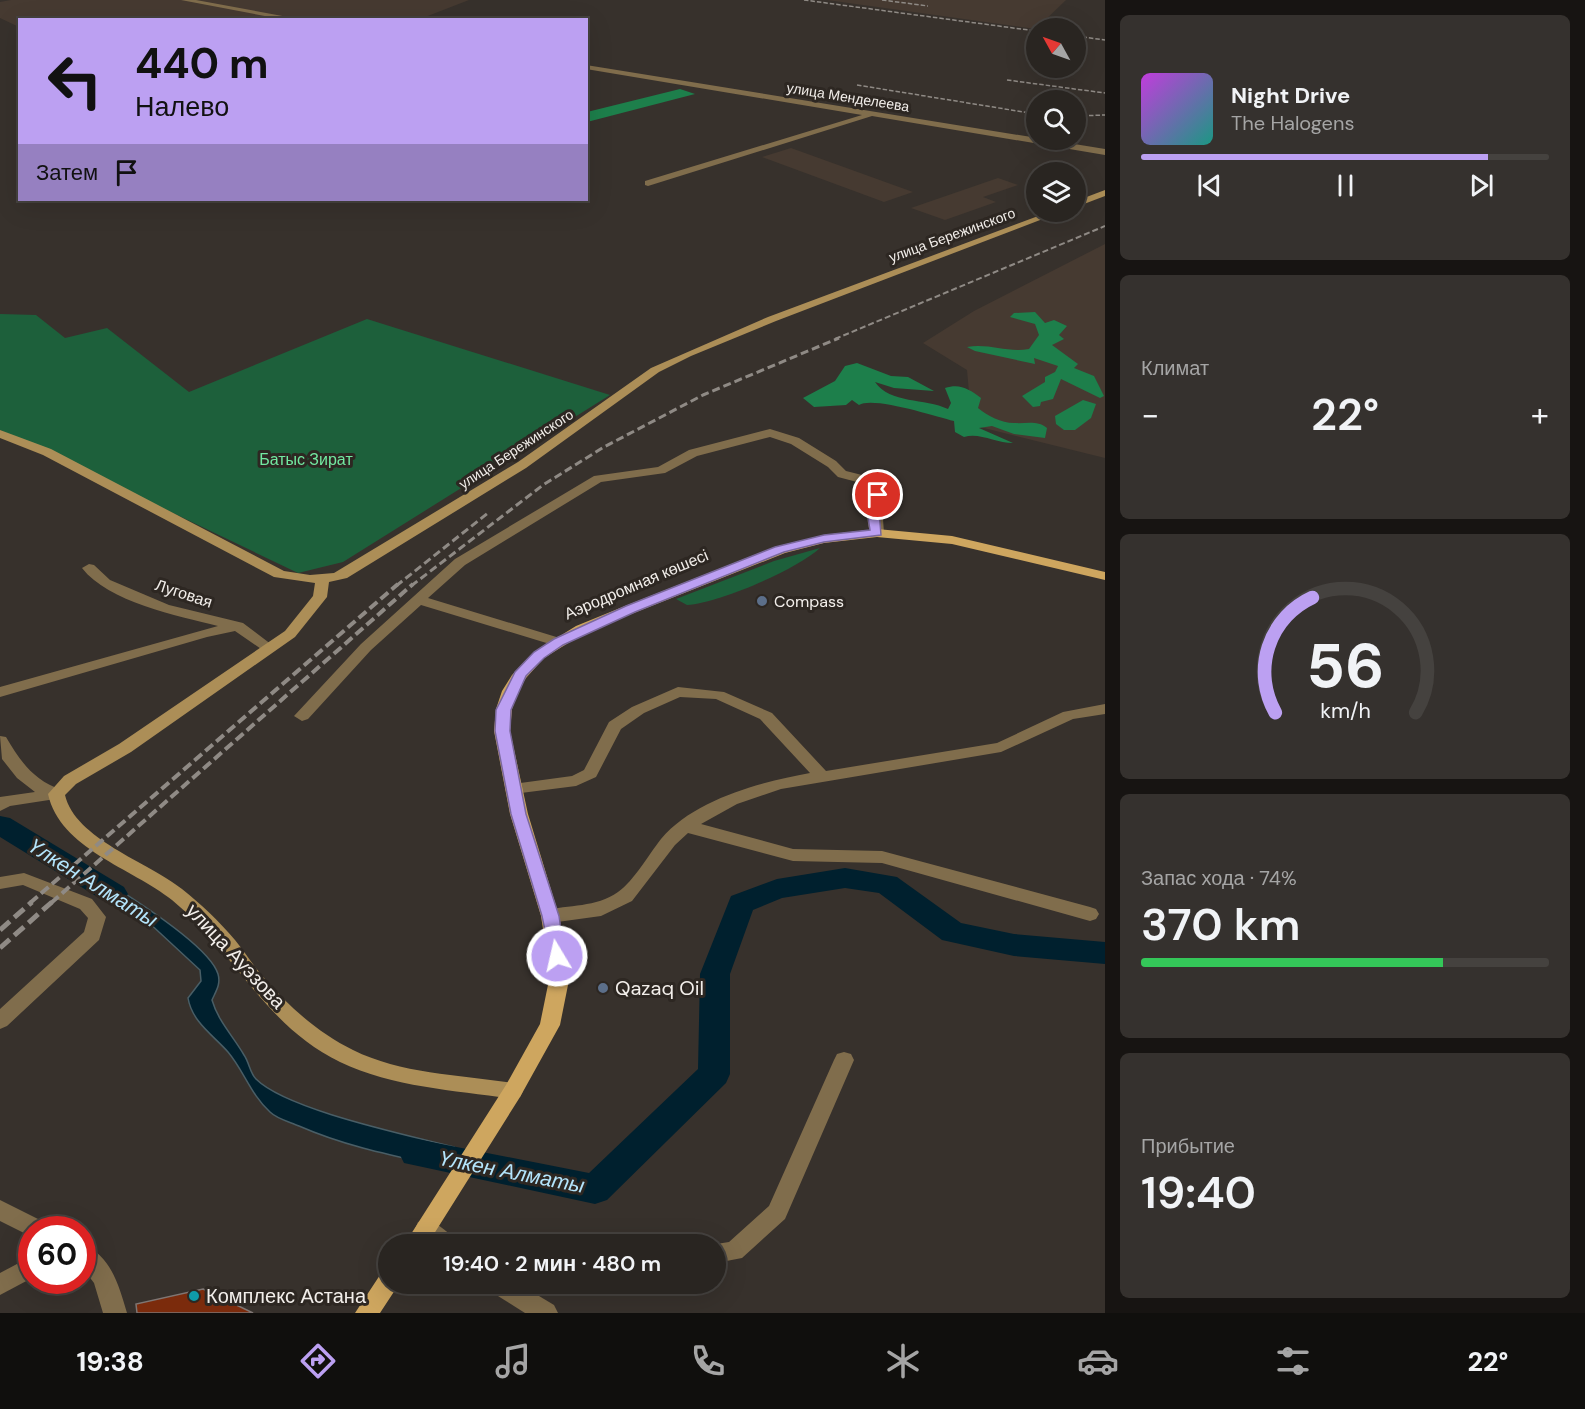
<!DOCTYPE html>
<html lang="ru">
<head>
<meta charset="utf-8">
<style>
  :root { --surface:#292521; --page:#35312e; --text:#f1f3f6; --muted:#a5a5a5; --line:#45423f; --accent:#bca0f2 }
  body { margin:0; font-family:"DM Sans",sans-serif; background:var(--page); color:var(--text); height:100vh; display:flex; flex-direction:column; font-size:22px; white-space:nowrap }
  * { box-sizing:border-box; margin:0 }
  p { font-size:20px; color:var(--muted) }
  .icon { flex:none; width:33px; height:33px; fill:none; stroke:currentColor; stroke-width:2; stroke-linecap:round; stroke-linejoin:round }
  .map { position:relative; flex:1; overflow:hidden }
  .sheet { display:flex; flex-direction:column; gap:15px; padding:15px; background:#171412; width:480px }
  .sheet>* { flex:none }
  .guide { position:absolute; left:18px; top:18px; width:570px; height:183px; border-radius:0px; box-shadow:0 6px 24px #0002,0 0 0 2px var(--line); background:#bca0f2; color:#111; overflow:hidden }
  .needle { width:39px; rotate:310deg }
  .fabs { position:absolute; left:1026px; top:18px; display:grid; gap:12px }
  .fabs a { display:grid; place-items:center; width:60px; height:60px; border-radius:50%; background:var(--surface); box-shadow:0 6px 24px #0002,0 0 0 2px var(--line); font-size:30px }
  .speed { position:absolute; left:18px; top:1216px; display:flex; gap:12px; font-size:30px; font-weight:700; text-align:center }
  .speed>* { display:grid; place-content:center; width:78px; height:78px; border-radius:50%; background:var(--surface); box-shadow:0 6px 24px #0002,0 0 0 2px var(--line); line-height:1 }
  .speed .limit { border:9px solid #d22; background:#fff; color:#111 }
  .pin { position:absolute; display:grid; place-items:center; width:51px; height:51px; color:#fff; margin:-26px; border:3px solid #fff; border-radius:50%; box-shadow:0 2px 6px #0007 }
  .me { position:absolute; width:66px; margin:-33px; rotate:351deg; stroke-linejoin:round; filter:drop-shadow(0 0 4px #0008) }
  .turn { display:flex; align-items:center; gap:21px; height:126px; padding:0 18px; font-size:27px }
  .turn .icon { width:78px; height:78px; stroke-width:2.5 }
  .turn b { display:block; font-size:42px; line-height:51px }
  .then { display:flex; align-items:center; height:57px; padding:0 18px; background:#0003; gap:12px; font-size:22px }
  .big { font-size:45px; font-weight:600; line-height:1.1 }
  .sheet .card { flex:1; display:flex; flex-direction:column; justify-content:center; gap:9px; min-width:0; padding:0 21px; border-radius:9px; background:var(--page) }
  .sheet .dial { align-items:center; gap:0 }
  .dial svg { height:156px; overflow:visible; fill:none; stroke:var(--line); stroke-width:7; stroke-linecap:round; text-anchor:middle }
  .dial text { fill:var(--text); stroke:none }
  .song { display:flex; align-items:center; gap:18px }
  .cover { width:72px; height:72px; border-radius:9px; background:linear-gradient(135deg,hsl(290 70% 55%),hsl(170 70% 35%)) }
  .played { height:6px; border-radius:3px; background:linear-gradient(90deg,var(--accent) 85%,var(--line) 85%) }
  .keys { display:flex; justify-content:space-around; direction:ltr }
  .heat { display:flex; justify-content:space-between; align-items:center; font-size:33px; direction:ltr }
  .charge { height:9px; border-radius:4px; background:linear-gradient(90deg,#34c759 74%,var(--line) 0) }
  .trip { position:absolute; left:378px; top:1234px; width:348px; height:60px; border-radius:30px; background:var(--surface); box-shadow:0 6px 24px #0002,0 0 0 2px var(--line); font-weight:600; line-height:60px; text-align:center }
  .menu { display:flex; height:96px; justify-content:space-around; align-items:center; background:#100f0d; color:var(--muted) }
  .menu .icon { width:42px; height:42px }
  .menu .on { color:var(--accent) }
  .menu b { font-size:27px; color:var(--text) }
  main { display:flex; flex:1; min-height:0 }
  .map>svg:first-child { display:block }
  .built { fill:#463a31 }
  .green { fill:#1d603b }
  .forest { fill:#1d7f4b }
  .water { fill:#00202e; stroke:#495e66; stroke-width:1.5 }
  .lines { fill:none; stroke-linecap:round; stroke-linejoin:round }
  .river { fill:#00202e; fill-rule:evenodd }
  .building { fill:#7b2b0c; stroke:#7f7673; stroke-width:1.5 }
  .street { fill:#806d4c; fill-rule:evenodd }
  .secondary { fill:#ac8e57; fill-rule:evenodd }
  .primary { fill:#cea65f; fill-rule:evenodd }
  .rail-far4 { stroke:#8f8a85; stroke-width:1.5; stroke-dasharray:4.5 2; stroke-linecap:butt }
  .rail-far3 { stroke:#8f8a85; stroke-width:2; stroke-dasharray:6 3; stroke-linecap:butt }
  .rail-far2 { stroke:#8f8a85; stroke-width:3; stroke-dasharray:8 4; stroke-linecap:butt }
  .rail-far1 { stroke:#8f8a85; stroke-width:4; stroke-dasharray:10 4.5; stroke-linecap:butt }
  .rail { stroke:#8f8a85; stroke-width:5; stroke-dasharray:13 6; stroke-linecap:butt }
  .route { fill:#bca0f2; stroke:#7a689d; stroke-width:1.5 }
  .service-dot { fill:#5c6f8a; stroke:#2d2722; stroke-width:2 }
  .culture-dot { fill:#0f9aa8; stroke:#2d2722; stroke-width:2 }
  .labels { text-anchor:middle; stroke-width:6; stroke-linejoin:round; paint-order:stroke }
  .far-street-label { font-size:14px; fill:#f2eeea; stroke:#2d2722 }
  .park-label { font-size:16px; fill:#72e9a1; stroke:#2d2722 }
  .street-label { font-size:16px; fill:#f2eeea; stroke:#2d2722 }
  .poi-label { font-size:16px; fill:#f2eeea; stroke:#2d2722; text-anchor:start }
  .near-street-label { font-size:20px; fill:#f2eeea; stroke:#2d2722 }
  .near-poi-label { font-size:20px; fill:#f2eeea; stroke:#2d2722; text-anchor:start }
  .near-water-label { font-size:21px; font-style:italic; fill:#b4e5fc; stroke:#2d2722 }
</style>
</head>
<body>
<main>
<div class="map">
<svg width="1105" height="1313" viewBox="0 0 1105 1313">
  <rect width="100%" height="100%" fill="#37312c"/>
  <!-- built -->
  <g class="built">
    <polygon points="11,0 469,0 420,19 20,20 19,27 0,18 0,2"/>
    <polygon points="827,0 1066,0 1036,29"/>
    <polygon points="791,148 913,192 884,202 762,157"/>
    <polygon points="998,178 1018,185 983,197 996,202 945,220 911,208"/>
    <polygon points="1105,244 1105,458 972,425 967,370 923,343 974,311"/>
  </g>
  <!-- green -->
  <g class="green">
    <polygon points="0,314 36,315 65,338 107,328 189,392 367,319 610,395 343,562 298,573 0,430"/>
    <path d="M820,548C796,570 719,603 687,605L676,599L774,561Z"/>
  </g>
  <!-- forest -->
  <g class="forest">
    <polygon points="680,89 695,94 587,122 587,112"/>
    <path d="M1035,312L1045,323L1054,320L1067,326L1059,335L1064,339L1052,345L1078,364L1074,368L1094,376L1104,396L1100,398L1061,379L1053,399L1041,402L1040,406L1033,407L1022,396L1045,382V377L1055,372L1058,366L1034,358L1035,364L975,351L967,347C989,343 1007,353 1029,349L1039,335L1035,324L1010,317L1014,313Z"/>
    <path d="M857,363L891,376L908,377L934,391L894,388L875,382C890,404 925,398 948,409L951,403L945,388C960,383 969,389 981,398L978,408C988,416 1001,423 1014,423C1026,424 1037,420 1047,428L1045,438L1014,434L992,426L979,428L1013,443C996,443 979,432 964,437L955,432L954,421C934,416 873,396 859,405L852,400L846,405L814,407L803,398L835,381L845,366Z"/>
    <polygon points="1083,400 1096,404 1091,418 1075,430 1064,430 1056,424 1055,416"/>
  </g>
  <!-- water -->
  <path class="water" d="M92,873C120,890 209,944 218,974C221,984 216,991 212,1000C218,1021 233,1036 244,1055C249,1062 250,1073 256,1079C287,1110 408,1135 454,1147L445,1167C395,1156 347,1147 299,1126C290,1122 277,1119 270,1112C251,1095 244,1071 228,1052C213,1035 192,1022 188,998L201,981L200,970L146,920L84,879Z"/>
  <g class="lines">
    <!-- river -->
    <g class="river">
      <polygon points="0,816 10,818 124,887 128,894 124,901 114,904 104,901 0,837"/>
      <polygon points="845,868 897,877 961,923 1014,934 1105,942 1105,964 1014,956 942,940 879,893 845,888 782,898 753,910 730,974 730,1074 726,1083 607,1200 595,1204 404,1163 399,1153 404,1143 416,1139 589,1173 698,1069 700,974 731,896 777,879"/>
    </g>
  </g>
  <!-- building -->
  <polygon class="building" points="203,1289 253,1313 137,1313 136,1304"/>
  <g class="lines">
    <!-- street -->
    <g class="street">
      <polygon points="181,0 196,0 304,20 286,20"/>
      <polygon points="586,65 1105,149 1105,155 872,116 648,186 645,185 645,181 862,115 586,69"/>
      <path d="M770,429L799,438L836,461L846,471L886,481L890,489L882,505L884,533L882,536H872C864,520 867,502 877,489L876,487L838,477L828,467L791,444L770,437L697,456L665,473L601,482L465,565L428,598L563,639L565,642L563,645H553L421,605L371,650L308,719L302,721L294,716L361,644L455,559L594,476L658,467L689,450Z"/>
      <path d="M89,564L94,565L110,580L169,605L243,623L276,648L269,652L264,651L235,631L207,637L0,697V687L218,626C178,616 108,602 82,568Z"/>
      <path d="M678,687L724,692L772,713L826,771L997,743L1063,712L1105,704V714L1073,719L1001,752L781,789L737,804L701,824L793,849L882,851L1090,907L1096,909L1099,914L1096,919L1090,921L882,863L793,861L688,833L675,845L632,901L601,916L550,923L544,921L541,916L544,911C569,904 596,908 618,892C634,881 649,854 661,839C695,799 761,782 810,773L760,719L716,699L680,697L644,713L621,729L596,777L576,786L513,794L507,793L505,789L507,785L513,784L572,776L584,770L609,722L632,707Z"/>
      <path d="M0,736L6,737C21,762 33,780 62,790L64,794L62,798L10,806L0,811V797L35,792L17,778L2,759Z"/>
      <polygon points="24,873 92,899 106,917 99,940 7,1026 0,1029 0,1009 84,932 88,918 80,909 23,885 0,889 0,877"/>
      <polygon points="844,1052 851,1054 854,1060 785,1219 742,1258 716,1263 716,1245 710,1245 729,1242 769,1206 834,1060 837,1054"/>
      <polygon points="0,1200 46,1223 49,1230 32,1230 32,1237 0,1221"/>
      <path d="M426,1219C438,1224 452,1233 457,1245C439,1245 424,1248 415,1229L418,1222Z"/>
      <path d="M82,1244C111,1255 119,1286 127,1313H103L94,1283L82,1267Z"/>
      <polygon points="32,1256 32,1278 0,1295 0,1273"/>
      <polygon points="486,1284 519,1284 554,1305 558,1313 525,1313 490,1291"/>
    </g>
    <!-- secondary -->
    <g class="secondary">
      <polygon points="1105,190 1105,196 1076,207 1076,201"/>
      <path d="M1049,212H1061L776,321L691,356L659,372L526,468L347,578L329,582L327,597L295,637L131,752L76,784L65,795C75,839 148,862 182,889C201,904 219,921 235,940C245,952 254,967 265,979C289,1007 320,1034 353,1050C401,1074 461,1075 513,1083L520,1085L523,1091L520,1097L513,1099C456,1090 394,1088 340,1062C265,1026 234,951 172,900C132,868 60,849 48,794L64,776L119,744L285,631L313,596L315,583L274,577L43,455L0,438V430L51,449L284,571L310,575L334,573L518,462L651,368L768,317Z"/>
    </g>
    <!-- primary -->
    <g class="primary">
      <polygon points="877,529 952,536 1105,572 1105,580 952,544 877,537 824,543 785,553 586,632 544,658 526,678 518,691 512,709 510,731 528,814 559,916 570,975 560,1025 520,1097 427,1245 404,1245 506,1085 540,1024 550,975 541,916 510,814 494,731 496,709 502,691 512,675 534,652 576,626 625,606 775,547 824,535"/>
      <polygon points="388,1272 388,1284 399,1284 380,1313 355,1313 380,1275"/>
    </g>
    <!-- rail-far4 -->
    <g class="rail-far4">
      <polyline points="804,0 1036,31"/>
      <polyline points="882,0 928,6"/>
      <polyline points="1076,36 1105,40"/>
      <polyline points="1007,80 1105,93"/>
      <polyline points="857,85 1036,114"/>
      <polyline points="1076,116 1105,115"/>
    </g>
    <!-- rail-far3 -->
    <polyline class="rail-far3" points="835,339 1105,226"/>
    <!-- rail-far2 -->
    <g class="rail-far2">
      <polyline points="396,586 488,513"/>
      <polyline points="411,586 543,485 604,447 703,395 839,338"/>
    </g>
    <!-- rail-far1 -->
    <g class="rail-far1">
      <polyline points="30,903 398,584"/>
      <polyline points="51,903 413,584"/>
    </g>
    <!-- rail -->
    <g class="rail">
      <polyline points="0,930 32,902"/>
      <polyline points="0,948 52,902"/>
    </g>
  </g>
  <!-- route -->
  <path class="route" d="M878,492L884,495L879,510L881,535L824,542L784,552L635,612L563,645L544,658L526,676L511,710L510,731L526,814L559,916L565,956L563,960H551L542,916L511,814L495,731L496,710L515,672L534,652L554,639L626,606L775,547L824,535L870,530C868,517 863,498 878,492Z"/>
  <!-- markers -->
  <g class="service-dot">
    <circle cx="762" cy="601" r="6"/>
    <circle cx="603" cy="988" r="6"/>
  </g>
  <circle class="culture-dot" cx="194" cy="1296" r="6"/>
  <g class="labels">
    <!-- far-street labels -->
    <g class="far-street-label">
      <text transform="translate(848 97) rotate(9)" y="5">улица Менделеева</text>
      <text transform="translate(952 235) rotate(-20)" y="5">улица Бережинского</text>
      <text transform="translate(516 449) rotate(-33)" y="5">улица Бережинского</text>
    </g>
    <!-- park labels -->
    <g class="park-label">
      <text x="306" y="465">Батыс Зират</text>
    </g>
    <!-- street labels -->
    <g class="street-label">
      <text transform="translate(636 584) rotate(-23)" y="6">Аэродромная көшесі</text>
      <text transform="translate(184 593) rotate(18)" y="6">Луговая</text>
    </g>
    <!-- poi labels -->
    <g class="poi-label">
      <text x="774" y="607">Compass</text>
    </g>
    <!-- near-street labels -->
    <g class="near-street-label">
      <text transform="translate(236 956) rotate(47)" y="7">улица Ауэзова</text>
    </g>
    <!-- near-poi labels -->
    <g class="near-poi-label">
      <text x="615" y="995">Qazaq Oil</text>
      <text x="206" y="1303">Комплекс Астана</text>
    </g>
    <!-- near-water labels -->
    <g class="near-water-label">
      <text transform="translate(93 883) rotate(32)" y="7">Үлкен Алматы</text>
      <text transform="translate(512 1172) rotate(11)" y="7">Үлкен Алматы</text>
    </g>
  </g>
</svg>
<div class="fabs">
<a><svg class="needle" viewBox="-14 -14 28 28"><path d="M0-13l5 13h-10z" fill="#e53935"/><path d="M0 13l5-13h-10z" fill="#a5a5a5"/></svg></a>
<a><svg class="icon" aria-label="search" viewBox="0 0 24 24"><circle cx="10" cy="10" r="6"/><path d="M15 15l6 6"/></svg></a>
<a><svg class="icon" aria-label="layers" viewBox="0 0 24 24"><path d="M12 4l9 5-9 5-9-5zM3 14l9 5 9-5"/></svg></a>
</div>
<div class="speed"><div class="limit">60</div></div>
<div class="pin" style="left:878px;top:495px;background:#d93025"><svg class="icon" aria-label="arrive" viewBox="0 0 24 24"><path d="M6 21V4h12l-3 4 3 4H6"/></svg></div>
<svg class="me" style="left:557px;top:956px" viewBox="-20 -20 40 40"><circle r="17" fill="#bca0f2" stroke="#fff" stroke-width="3"/><path d="M0-11L8 9 0 5-8 9z" fill="#fff"/></svg>
<div class="trip">19:40 · 2 мин · 480 m</div>
<div class="guide">
<div class="turn"><svg class="icon" aria-label="left" viewBox="0 0 24 24"><path d="M17 20v-9H6M10 6l-5 5 5 5"/></svg><div><b>440 m</b>Налево</div></div>
<div class="then">Затем<svg class="icon" aria-label="arrive" viewBox="0 0 24 24"><path d="M6 21V4h12l-3 4 3 4H6"/></svg></div>
</div>
</div>
<section class="sheet">
<div class="card">
<div class="song"><i class="cover"></i><div><b>Night Drive</b><p>The Halogens</p></div></div>
<div class="played"></div>
<div class="keys"><svg class="icon" aria-label="previous" viewBox="0 0 24 24"><path d="M18 5L8 12l10 7zM5 5v14"/></svg><svg class="icon" aria-label="pause" viewBox="0 0 24 24"><path d="M8 5v14M16 5v14"/></svg><svg class="icon" aria-label="next" viewBox="0 0 24 24"><path d="M6 5l10 7-10 7zM19 5v14"/></svg></div>
</div>
<div class="card"><p>Климат</p>
<div class="heat"><a>−</a><b class="big">22°</b><a>+</a></div>
</div>
<div class="card dial"><svg viewBox="0 0 100 80">
<path d="M14 69A42 42 0 1 1 86 69"/>
<path d="M14 69A42 42 0 0 1 33 10" stroke="#bca0f2"/>
<text x="50" y="56" font-size="32" font-weight="700">56</text>
<text x="50" y="72" font-size="11">km/h</text>
</svg></div>
<div class="card"><p>Запас хода · 74%</p><b class="big">370 km</b><div class="charge"></div></div>
<div class="card"><p>Прибытие</p><b class="big">19:40</b></div>
</section>
</main>
<nav class="menu">
<b>19:38</b>
<svg class="icon on" aria-label="directions" viewBox="0 0 24 24"><path d="M12 3l9 9-9 9-9-9zM9 14v-3h6M13 9l2 2-2 2"/></svg>
<svg class="icon" aria-label="music" viewBox="0 0 24 24"><path d="M9 18V5l10-2v13"/><circle cx="6" cy="18" r="3"/><circle cx="16" cy="16" r="3"/></svg>
<svg class="icon" aria-label="phone" viewBox="0 0 24 24"><path d="M5 4h4l2 5-3 2q2 4 5 5l2-3 5 2v4C11 20 4 13 5 4z"/></svg>
<svg class="icon" aria-label="climate" viewBox="0 0 24 24"><path d="M12 3v18M4 7l16 10M4 17L20 7"/></svg>
<svg class="icon" aria-label="car" viewBox="0 0 24 24"><path d="M5 17H2v-5l4-1 3-4h7l3 4 3 1v5h-3M9 17h6M6 11h13"/><circle cx="7" cy="17" r="2"/><circle cx="17" cy="17" r="2"/></svg>
<svg class="icon" aria-label="filters" viewBox="0 0 24 24"><path d="M4 7h16M4 17h16"/><circle cx="9" cy="7" r="2"/><circle cx="15" cy="17" r="2"/></svg>
<b>22°</b>
</nav>
</body>
</html>
